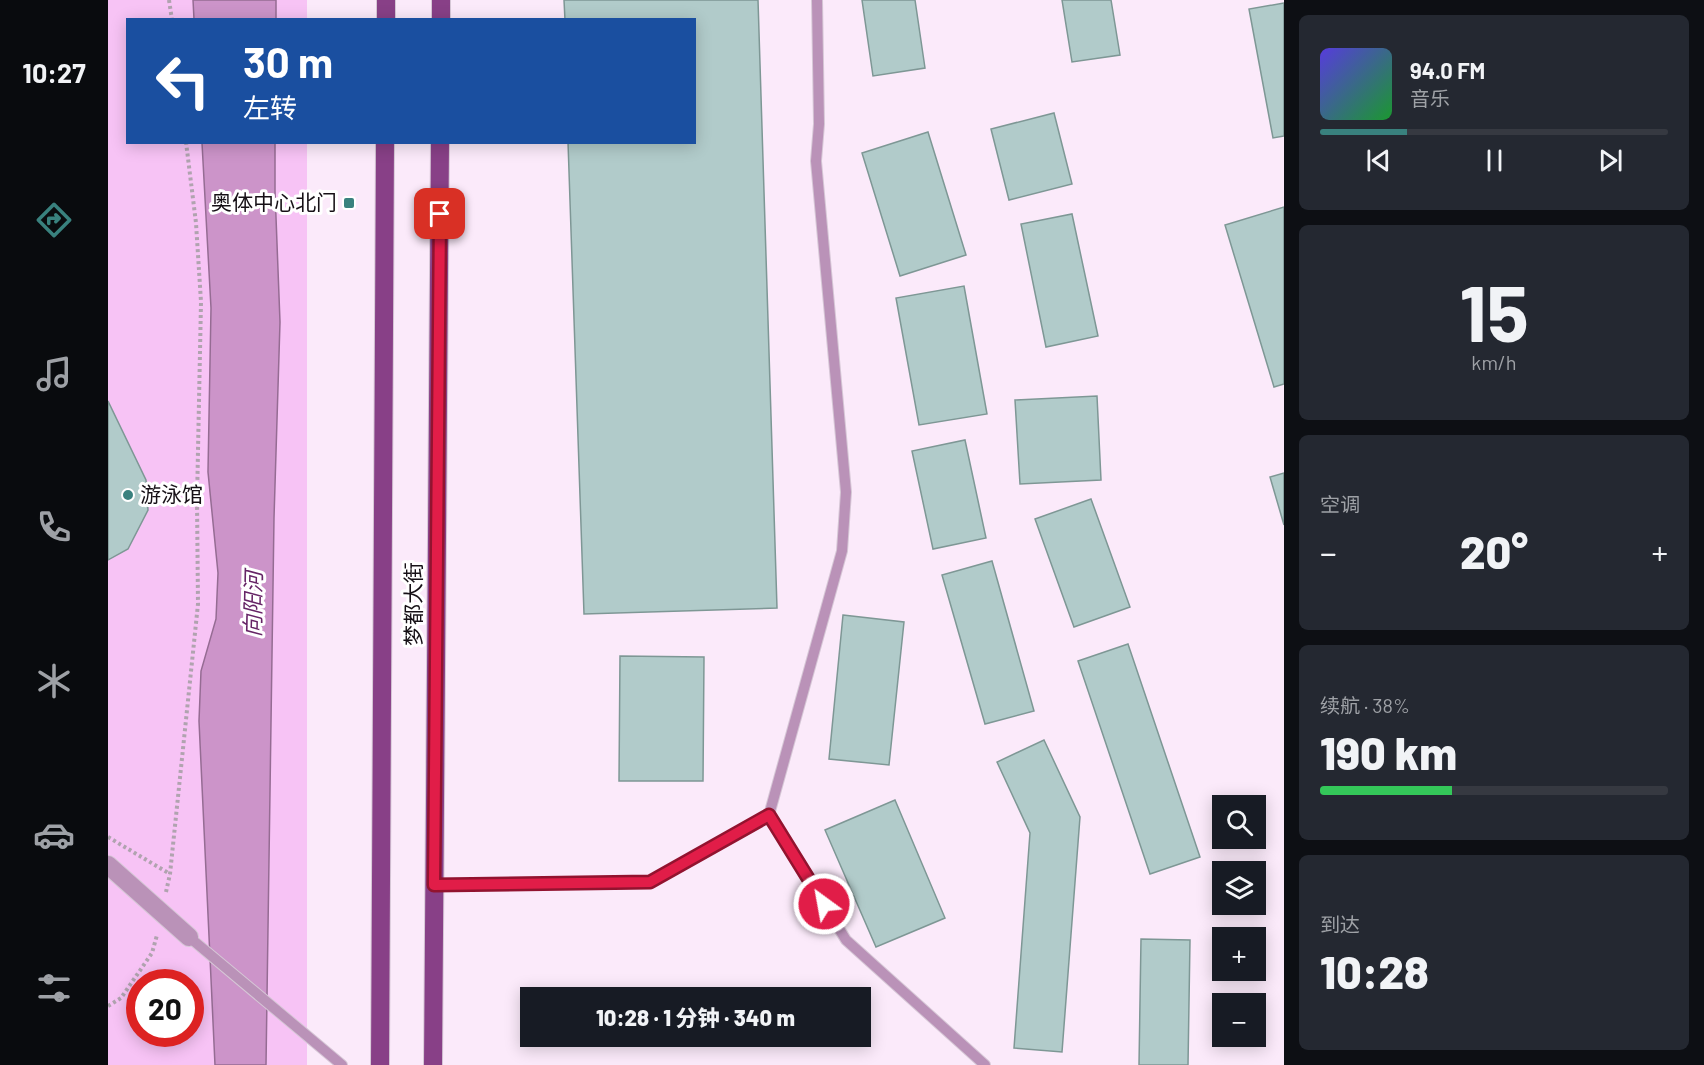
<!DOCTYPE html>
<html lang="zh">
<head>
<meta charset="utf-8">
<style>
  :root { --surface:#171b24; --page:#242831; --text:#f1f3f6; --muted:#9ea1a6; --line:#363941; --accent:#39817e }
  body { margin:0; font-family:Barlow,"Noto Sans SC",sans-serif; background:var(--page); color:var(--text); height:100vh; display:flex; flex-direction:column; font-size:22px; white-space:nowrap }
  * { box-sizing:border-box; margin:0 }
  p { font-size:20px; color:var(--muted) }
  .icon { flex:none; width:33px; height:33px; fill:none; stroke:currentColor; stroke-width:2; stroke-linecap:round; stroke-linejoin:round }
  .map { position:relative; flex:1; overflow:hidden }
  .details { display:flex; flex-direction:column; gap:15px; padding:15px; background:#0d0f14; width:420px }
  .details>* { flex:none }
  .banner { position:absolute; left:18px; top:18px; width:570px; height:126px; border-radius:0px; box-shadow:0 3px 15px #0003; background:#1a4fa0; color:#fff; overflow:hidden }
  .buttons { position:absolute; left:1104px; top:795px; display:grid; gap:12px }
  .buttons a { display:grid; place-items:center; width:54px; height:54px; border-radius:0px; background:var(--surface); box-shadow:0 3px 15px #0003; font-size:30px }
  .speed { position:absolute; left:18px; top:969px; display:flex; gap:12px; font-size:30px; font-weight:700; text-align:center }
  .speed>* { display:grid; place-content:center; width:78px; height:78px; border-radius:50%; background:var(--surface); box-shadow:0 3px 15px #0003; line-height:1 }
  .speed .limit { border:9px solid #d22; background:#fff; color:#111 }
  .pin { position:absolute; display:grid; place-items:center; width:51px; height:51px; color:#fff; margin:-26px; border-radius:12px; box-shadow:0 3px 9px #0006 }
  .me { position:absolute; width:66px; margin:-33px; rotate:328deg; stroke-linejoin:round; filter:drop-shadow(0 0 4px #0008) }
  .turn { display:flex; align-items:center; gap:21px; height:126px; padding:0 18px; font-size:27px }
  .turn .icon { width:78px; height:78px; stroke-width:2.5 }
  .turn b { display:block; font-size:42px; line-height:51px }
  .big { font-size:45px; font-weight:800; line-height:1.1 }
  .details .card { flex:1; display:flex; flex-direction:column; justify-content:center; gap:9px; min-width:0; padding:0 21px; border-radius:9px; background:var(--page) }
  .details .dial { align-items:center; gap:0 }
  .dial b { font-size:78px; line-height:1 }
  .song { display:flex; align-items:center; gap:18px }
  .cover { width:72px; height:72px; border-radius:9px; background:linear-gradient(135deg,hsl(250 70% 55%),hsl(130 70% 35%)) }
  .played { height:6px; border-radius:3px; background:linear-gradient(90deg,var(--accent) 25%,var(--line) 25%) }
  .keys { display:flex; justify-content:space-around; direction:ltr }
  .heat { display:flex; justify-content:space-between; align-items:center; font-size:33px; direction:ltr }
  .charge { height:9px; border-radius:4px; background:linear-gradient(90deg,#34c759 38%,var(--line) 0) }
  .trip { position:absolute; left:412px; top:987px; width:351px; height:60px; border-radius:0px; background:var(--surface); box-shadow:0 3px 15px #0003; font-weight:800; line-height:60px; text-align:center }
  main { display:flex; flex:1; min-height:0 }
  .menu { display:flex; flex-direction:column; width:108px; justify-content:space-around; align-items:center; background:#090b0e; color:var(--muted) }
  .menu .icon { width:42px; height:42px }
  .menu .active { color:var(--accent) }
  .menu b { font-size:27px; color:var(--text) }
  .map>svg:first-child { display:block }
  .green { fill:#f7c3f5; fill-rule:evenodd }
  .water { fill:#cc94c9; stroke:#956c93; stroke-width:1.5 }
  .building { fill:#b1cbca; stroke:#7e9795; stroke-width:1.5 }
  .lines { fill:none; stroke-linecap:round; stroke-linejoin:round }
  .lane-casing { stroke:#d6c7d6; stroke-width:12 }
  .street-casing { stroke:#d6c7d6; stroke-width:20 }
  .primary-casing { stroke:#d6c7d6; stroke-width:20 }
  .path { stroke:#b0a3af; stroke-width:4; stroke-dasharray:3 3; stroke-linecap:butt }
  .lane { stroke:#ba92b8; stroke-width:10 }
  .street { stroke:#ba92b8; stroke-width:18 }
  .primary { stroke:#884087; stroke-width:18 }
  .route-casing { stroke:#92132f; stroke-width:15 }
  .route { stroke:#e11d48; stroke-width:10 }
  .poi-dot { fill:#39817e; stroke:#fff; stroke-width:2 }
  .labels { text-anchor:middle; stroke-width:6; stroke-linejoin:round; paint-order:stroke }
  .poi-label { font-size:21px; fill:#161016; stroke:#fff; text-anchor:end }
  .street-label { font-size:21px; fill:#161016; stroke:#fff }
  .water-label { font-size:22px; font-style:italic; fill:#662466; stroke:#fff }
</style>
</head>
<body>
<main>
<nav class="menu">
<b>10:27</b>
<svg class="icon active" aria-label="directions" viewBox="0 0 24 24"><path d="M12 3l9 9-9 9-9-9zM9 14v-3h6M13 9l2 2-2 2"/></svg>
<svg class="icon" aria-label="music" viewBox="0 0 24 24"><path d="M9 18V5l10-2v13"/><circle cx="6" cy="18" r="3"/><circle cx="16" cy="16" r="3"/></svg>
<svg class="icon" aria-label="phone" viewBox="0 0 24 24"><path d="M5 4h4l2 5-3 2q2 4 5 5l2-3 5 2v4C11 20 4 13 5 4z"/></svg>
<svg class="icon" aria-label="climate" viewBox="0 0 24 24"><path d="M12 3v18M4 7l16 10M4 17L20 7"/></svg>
<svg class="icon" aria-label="car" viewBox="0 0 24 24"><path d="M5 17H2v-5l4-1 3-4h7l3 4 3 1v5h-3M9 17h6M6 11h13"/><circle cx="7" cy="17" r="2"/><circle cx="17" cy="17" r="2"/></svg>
<svg class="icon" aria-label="filters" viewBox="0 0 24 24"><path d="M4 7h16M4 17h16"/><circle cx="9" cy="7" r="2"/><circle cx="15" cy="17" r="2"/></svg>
</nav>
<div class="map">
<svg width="1176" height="1065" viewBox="0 0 1176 1065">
  <rect width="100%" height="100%" fill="#fbeafa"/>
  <!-- green -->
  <path class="green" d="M0,0H199V19L20,20V142L199,143V1065H0ZM32,982H82V1034H32Z"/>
  <!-- water -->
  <g class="water">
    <polygon points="85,0 168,0 168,19 86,19"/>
    <polygon points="94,143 167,143 167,191 172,322 166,518 158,1065 107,1065 91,721 93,671 108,619 110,573 100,472 103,308"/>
  </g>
  <!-- building -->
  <g class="building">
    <polygon points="456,0 650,0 669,608 476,614 460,142 586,142 586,20 457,20"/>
    <polygon points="754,0 807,0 817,68 765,76"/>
    <polygon points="954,0 1003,0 1012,55 964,62"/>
    <polygon points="1176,3 1176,136 1165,138 1141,9"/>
    <polygon points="946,113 964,184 901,200 883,129"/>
    <polygon points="820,132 858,255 792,276 754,153"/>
    <polygon points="1176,207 1176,384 1166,387 1117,225"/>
    <polygon points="964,214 990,336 938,347 913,224"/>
    <polygon points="856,286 879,414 811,425 788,298"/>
    <polygon points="989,396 993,480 912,484 907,400"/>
    <polygon points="0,401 38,480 40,510 20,549 0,560"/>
    <polygon points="857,440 878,538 825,549 804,451"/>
    <polygon points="1176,473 1176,525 1162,477"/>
    <polygon points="983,499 1022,607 966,627 927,519"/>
    <polygon points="884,561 926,711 877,724 834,575"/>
    <polygon points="735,615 796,622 781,765 721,759"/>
    <polygon points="1020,644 1092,857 1042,874 970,661"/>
    <polygon points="512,656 596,657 595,781 511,781"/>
    <polygon points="936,740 972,817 954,1052 906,1048 922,833 889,762"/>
    <polygon points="787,800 837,918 768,947 717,830"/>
    <polygon points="1033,939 1082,940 1080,1065 1031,1065"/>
  </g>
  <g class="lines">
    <defs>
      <g id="lane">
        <polyline points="661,815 738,940 877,1065"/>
        <polyline points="326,885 541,882 661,815 734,551 738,492 708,161 711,124 709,0"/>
        <polyline points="81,937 234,1065"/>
      </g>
      <polyline id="street" points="0,865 81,937"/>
      <g id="primary">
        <polyline points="278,20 278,0"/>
        <polyline points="333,20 333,0"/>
        <polyline points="272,1065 277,142"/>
        <polyline points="325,1065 332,142"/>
      </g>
    </defs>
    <!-- lane casing -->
    <use href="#lane" class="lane-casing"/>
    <!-- street casing -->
    <use href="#street" class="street-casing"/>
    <!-- primary casing -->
    <use href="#primary" class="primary-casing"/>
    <!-- path -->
    <g class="path">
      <polyline points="61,0 64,20"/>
      <polyline points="0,837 62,874"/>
      <polyline points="58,892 62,874 90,604 89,500 93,302 88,223 78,142"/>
      <polyline points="0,1006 13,998 44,953 49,935"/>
    </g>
    <!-- lane -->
    <use href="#lane" class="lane"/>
    <!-- street -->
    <use href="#street" class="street"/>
    <!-- primary -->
    <use href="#primary" class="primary"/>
  </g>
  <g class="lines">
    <defs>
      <polyline id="route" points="332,214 326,885 542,882 661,815 716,904"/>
    </defs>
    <!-- route casing -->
    <use href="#route" class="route-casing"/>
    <!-- route -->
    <use href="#route" class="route"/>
  </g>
  <!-- markers -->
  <g class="poi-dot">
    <rect x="235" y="197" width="12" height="12" rx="3"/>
    <circle cx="20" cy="495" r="6"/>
  </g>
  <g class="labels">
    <!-- poi labels -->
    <g class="poi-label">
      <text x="229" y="210">奥体中心北门</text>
      <text x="32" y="502" text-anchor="start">游泳馆</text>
    </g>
    <!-- street labels -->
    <g class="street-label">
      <text transform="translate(306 604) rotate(-90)" y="7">梦都大街</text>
    </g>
    <!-- water labels -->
    <g class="water-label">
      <text transform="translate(145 604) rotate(-89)" y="8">向阳河</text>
    </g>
  </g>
</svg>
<div class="buttons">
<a><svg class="icon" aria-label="search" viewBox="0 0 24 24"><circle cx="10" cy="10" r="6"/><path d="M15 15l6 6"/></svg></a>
<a><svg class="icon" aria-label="layers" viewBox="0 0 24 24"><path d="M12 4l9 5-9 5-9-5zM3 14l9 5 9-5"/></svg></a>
<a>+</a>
<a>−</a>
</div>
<div class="speed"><div class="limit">20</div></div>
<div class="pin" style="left:332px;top:214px;background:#d93025"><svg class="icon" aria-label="arrive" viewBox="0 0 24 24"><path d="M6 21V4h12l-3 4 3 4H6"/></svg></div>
<svg class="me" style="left:716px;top:904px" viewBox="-20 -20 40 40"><circle r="17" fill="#e11d48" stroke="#fff" stroke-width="3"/><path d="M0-11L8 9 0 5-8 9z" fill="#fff"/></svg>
<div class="trip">10:28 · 1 分钟 · 340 m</div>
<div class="banner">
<div class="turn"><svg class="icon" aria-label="left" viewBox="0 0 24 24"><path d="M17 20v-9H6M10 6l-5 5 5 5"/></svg><div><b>30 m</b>左转</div></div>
</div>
</div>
<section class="details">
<div class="card">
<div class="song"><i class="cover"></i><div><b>94.0 FM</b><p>音乐</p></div></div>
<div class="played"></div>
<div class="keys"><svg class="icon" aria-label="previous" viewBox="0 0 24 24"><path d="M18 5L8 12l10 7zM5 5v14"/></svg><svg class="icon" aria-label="pause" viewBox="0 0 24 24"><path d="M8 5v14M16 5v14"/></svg><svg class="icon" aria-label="next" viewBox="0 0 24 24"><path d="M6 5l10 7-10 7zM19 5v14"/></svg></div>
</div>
<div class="card dial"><b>15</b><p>km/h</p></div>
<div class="card"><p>空调</p>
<div class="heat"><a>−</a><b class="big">20°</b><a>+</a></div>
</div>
<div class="card"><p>续航 · 38%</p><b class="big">190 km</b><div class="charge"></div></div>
<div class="card"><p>到达</p><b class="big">10:28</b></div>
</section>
</main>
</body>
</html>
